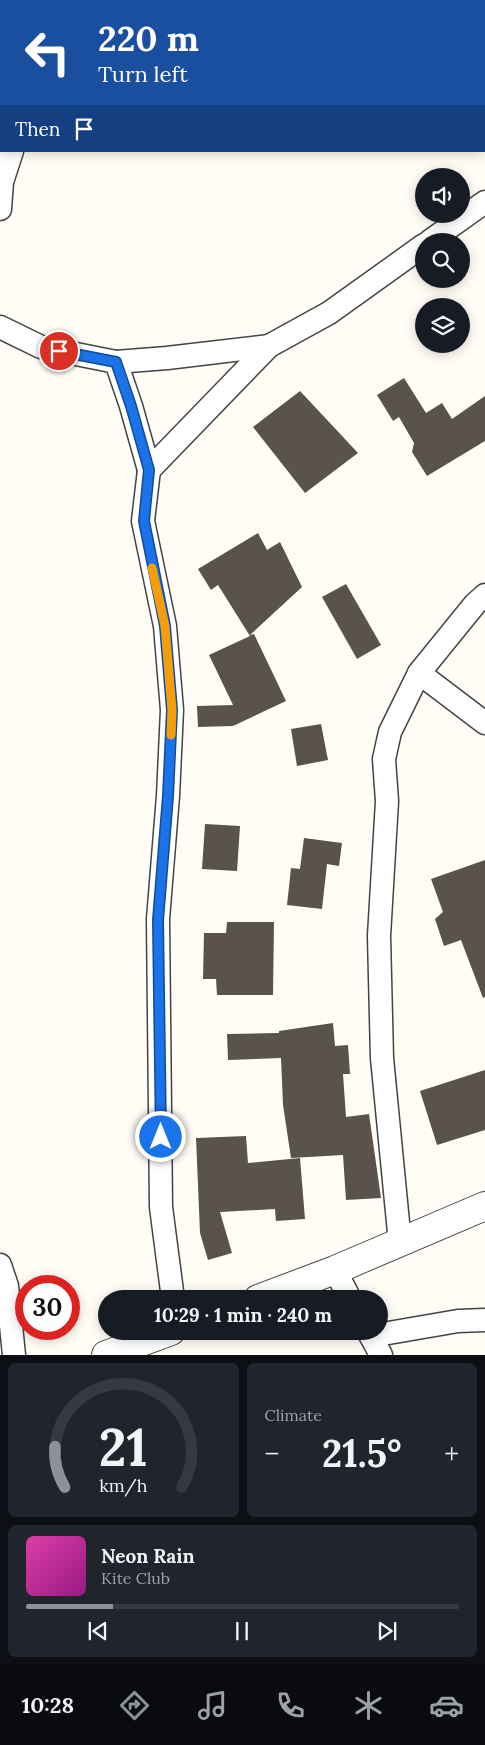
<!DOCTYPE html>
<html lang="en">
<head>
<meta charset="utf-8">
<style>
  :root { --surface:#171b24; --page:#20242c; --text:#f1f3f6; --muted:#9ea1a6; --line:#363941; --accent:#8c9099 }
  body { margin:0; font-family:Lora,serif; background:var(--page); color:var(--text); height:100vh; display:flex; flex-direction:column; font-size:19px; white-space:nowrap }
  * { box-sizing:border-box; margin:0 }
  p { font-size:16px; color:var(--muted) }
  .icon { flex:none; width:28px; height:28px; fill:none; stroke:currentColor; stroke-width:2; stroke-linecap:round; stroke-linejoin:round }
  .map { position:relative; height:1355px; overflow:hidden }
  .details { display:flex; flex-direction:column; gap:8px; padding:8px; background:#0d0f14; flex:1 }
  .details>* { flex:none }
  .top-card { position:absolute; left:0px; top:0px; width:485px; height:152px; box-shadow:0 2px 12px #0003; background:#1a4fa0; color:#fff; overflow:hidden }
  .fabs { position:absolute; left:415px; top:168px; display:grid; gap:10px }
  .fabs a { display:grid; place-items:center; width:55px; height:55px; border-radius:50%; background:var(--surface); box-shadow:0 2px 12px #0003; font-size:25px }
  .speed { position:absolute; left:15px; top:1275px; display:flex; gap:10px; font-size:25px; font-weight:700; text-align:center }
  .speed>* { display:grid; place-content:center; width:65px; height:65px; border-radius:50%; background:var(--surface); box-shadow:0 2px 12px #0003; line-height:1 }
  .speed .limit { border:8px solid #d22; background:#fff; color:#111 }
  .pin { position:absolute; display:grid; place-items:center; width:42px; height:42px; color:#fff; margin:-21px; border:2px solid #fff; border-radius:50%; box-shadow:0 1px 5px #0007 }
  .me { position:absolute; width:55px; margin:-28px; rotate:0deg; stroke-linejoin:round; filter:drop-shadow(0 0 4px #0008) }
  .turn { display:flex; align-items:center; gap:18px; height:105px; padding:0 15px; font-size:22px }
  .turn .icon { width:65px; height:65px; stroke-width:2.5 }
  .turn b { display:block; font-size:35px; line-height:42px }
  .then { display:flex; align-items:center; height:48px; padding:0 15px; background:#0003; gap:10px; font-size:19px }
  .big { font-size:38px; font-weight:700; line-height:1.1 }
  .details .tile { flex:1; display:flex; flex-direction:column; justify-content:center; gap:8px; min-width:0; padding:0 18px; border-radius:8px; background:var(--page) }
  .details .dial { align-items:center; gap:0 }
  .dial svg { height:130px; overflow:visible; fill:none; stroke:var(--line); stroke-width:7; stroke-linecap:round; text-anchor:middle }
  .dial text { fill:var(--text); stroke:none }
  .song { display:flex; align-items:center; gap:15px }
  .cover { width:60px; height:60px; border-radius:8px; background:linear-gradient(135deg,hsl(320 70% 55%),hsl(310 70% 35%)) }
  .played { height:5px; border-radius:2px; background:linear-gradient(90deg,var(--accent) 20%,var(--line) 20%) }
  .keys { display:flex; justify-content:space-around; direction:ltr }
  .heat { display:flex; justify-content:space-between; align-items:center; font-size:28px; direction:ltr }
  .details .tiles { flex:1; display:grid; gap:8px; grid-template-columns:1fr 1fr }
  .tile:last-child { grid-column:span 2 }
  .trip { position:absolute; left:98px; top:1290px; width:290px; height:50px; border-radius:25px; background:var(--surface); box-shadow:0 2px 12px #0003; font-weight:700; line-height:50px; text-align:center }
  .tabs { display:flex; height:80px; justify-content:space-around; align-items:center; background:#090b0e; color:var(--muted) }
  .tabs .icon { width:35px; height:35px }
  .tabs .selected { color:var(--accent) }
  .tabs b { font-size:22px; color:var(--text) }
  .map>svg:first-child { display:block }
  .building { fill:#5a524d }
  .lines { fill:none; stroke-linecap:round; stroke-linejoin:round }
  .minor-casing { stroke:#444; stroke-width:25 }
  .tertiary-casing { stroke:#444; stroke-width:30 }
  .minor { stroke:#fff; stroke-width:22 }
  .tertiary { stroke:#fff; stroke-width:28 }
  .route-casing { stroke:#114b97; stroke-width:12 }
  .route { stroke:#1a73e8; stroke-width:9 }
  .slow { stroke:#f59e0b; stroke-width:9 }
</style>
</head>
<body>
<div class="map">
<svg width="485" height="1355" viewBox="0 0 485 1355">
  <rect width="100%" height="100%" fill="#fffdf5"/>
  <!-- building -->
  <g class="building">
    <polygon points="404,378 426,413 442,403 452,419 485,396 485,441 427,476 412,452 414,443 399,417 393,421 377,395"/>
    <polygon points="300,391 358,453 305,493 253,427"/>
    <polygon points="258,533 267,550 280,542 302,587 250,635 254,634 286,701 233,726 198,727 197,706 233,705 209,655 250,636 218,585 211,590 198,569"/>
    <polygon points="346,584 381,645 357,659 322,597"/>
    <polygon points="321,724 328,760 297,766 291,729"/>
    <polygon points="205,824 240,826 237,871 202,869"/>
    <polygon points="304,838 342,843 339,866 327,864 322,909 287,905 291,868 300,869"/>
    <polygon points="485,860 485,997 483,998 461,940 444,946 435,919 443,912 431,879"/>
    <polygon points="227,922 274,922 273,995 217,995 216,979 203,979 204,933 226,933"/>
    <polygon points="333,1023 335,1046 348,1045 350,1074 343,1074 346,1117 369,1114 381,1198 346,1200 343,1155 291,1158 283,1105 281,1058 228,1060 227,1034 279,1033 279,1031"/>
    <polygon points="485,1070 485,1130 437,1145 420,1091"/>
    <polygon points="246,1136 248,1163 300,1158 305,1219 276,1221 275,1209 220,1212 232,1253 208,1260 200,1233 196,1138"/>
  </g>
  <g class="lines">
    <defs>
      <g id="minor">
        <polyline points="0,55 1,55"/>
        <polyline points="0,209 2,182 12,151"/>
        <polyline points="430,241 485,202"/>
        <polyline points="0,327 41,347 116,362 167,358 269,346 329,313 424,245"/>
        <polyline points="116,362 131,406 149,470 143,521 165,626 172,710 168,796 158,919 161,1207 173,1299"/>
        <polyline points="149,470 269,346"/>
        <polyline points="419,673 485,723"/>
        <polyline points="400,1243 382,1058 379,936 387,801 384,759 390,732 419,673 475,604 485,595"/>
        <polyline points="0,1265 7,1286 14,1355"/>
        <polyline points="335,1270 350,1299"/>
        <polyline points="368,1331 381,1355"/>
        <polyline points="371,1336 458,1321 485,1320"/>
      </g>
      <g id="tertiary">
        <polyline points="258,1299 335,1270 485,1206"/>
        <polyline points="106,1355 171,1331"/>
      </g>
    </defs>
    <!-- minor casing -->
    <use href="#minor" class="minor-casing"/>
    <!-- tertiary casing -->
    <use href="#tertiary" class="tertiary-casing"/>
    <!-- minor -->
    <use href="#minor" class="minor"/>
    <!-- tertiary -->
    <use href="#tertiary" class="tertiary"/>
  </g>
  <g class="lines">
    <defs>
      <polyline id="route" points="59,351 116,362 131,406 149,470 144,521 165,626 172,710 168,796 158,920 161,1137"/>
    </defs>
    <!-- route casing -->
    <use href="#route" class="route-casing"/>
    <!-- route -->
    <use href="#route" class="route"/>
    <!-- slow -->
    <polyline class="slow" points="152,568 165,626 172,710 171,735"/>
  </g>
</svg>
<div class="fabs">
<a><svg class="icon" aria-label="sound" viewBox="0 0 24 24"><path d="M4 9h4l5-4v14l-5-4H4zM17 9q2 3 0 6"/></svg></a>
<a><svg class="icon" aria-label="search" viewBox="0 0 24 24"><circle cx="10" cy="10" r="6"/><path d="M15 15l6 6"/></svg></a>
<a><svg class="icon" aria-label="layers" viewBox="0 0 24 24"><path d="M12 4l9 5-9 5-9-5zM3 14l9 5 9-5"/></svg></a>
</div>
<div class="speed"><div class="limit">30</div></div>
<div class="pin" style="left:59px;top:351px;background:#d93025"><svg class="icon" aria-label="arrive" viewBox="0 0 24 24"><path d="M6 21V4h12l-3 4 3 4H6"/></svg></div>
<svg class="me" style="left:161px;top:1137px" viewBox="-20 -20 40 40"><circle r="17" fill="#1a73e8" stroke="#fff" stroke-width="3"/><path d="M0-11L8 9 0 5-8 9z" fill="#fff"/></svg>
<div class="trip">10:29 · 1 min · 240 m</div>
<div class="top-card">
<div class="turn"><svg class="icon" aria-label="left" viewBox="0 0 24 24"><path d="M17 20v-9H6M10 6l-5 5 5 5"/></svg><div><b>220 m</b>Turn left</div></div>
<div class="then">Then<svg class="icon" aria-label="arrive" viewBox="0 0 24 24"><path d="M6 21V4h12l-3 4 3 4H6"/></svg></div>
</div>
</div>
<section class="details">
<div class="tiles">
<div class="tile dial"><svg viewBox="0 0 100 80">
<path d="M14 69A42 42 0 1 1 86 69"/>
<path d="M14 69A42 42 0 0 1 8 44" stroke="#8c9099"/>
<text x="50" y="56" font-size="32" font-weight="700">21</text>
<text x="50" y="72" font-size="11">km/h</text>
</svg></div>
<div class="tile"><p>Climate</p>
<div class="heat"><a>−</a><b class="big">21.5°</b><a>+</a></div>
</div>
<div class="tile">
<div class="song"><i class="cover"></i><div><b>Neon Rain</b><p>Kite Club</p></div></div>
<div class="played"></div>
<div class="keys"><svg class="icon" aria-label="previous" viewBox="0 0 24 24"><path d="M18 5L8 12l10 7zM5 5v14"/></svg><svg class="icon" aria-label="pause" viewBox="0 0 24 24"><path d="M8 5v14M16 5v14"/></svg><svg class="icon" aria-label="next" viewBox="0 0 24 24"><path d="M6 5l10 7-10 7zM19 5v14"/></svg></div>
</div>
</div>
</section>
<nav class="tabs">
<b>10:28</b>
<svg class="icon selected" aria-label="directions" viewBox="0 0 24 24"><path d="M12 3l9 9-9 9-9-9zM9 14v-3h6M13 9l2 2-2 2"/></svg>
<svg class="icon" aria-label="music" viewBox="0 0 24 24"><path d="M9 18V5l10-2v13"/><circle cx="6" cy="18" r="3"/><circle cx="16" cy="16" r="3"/></svg>
<svg class="icon" aria-label="phone" viewBox="0 0 24 24"><path d="M5 4h4l2 5-3 2q2 4 5 5l2-3 5 2v4C11 20 4 13 5 4z"/></svg>
<svg class="icon" aria-label="climate" viewBox="0 0 24 24"><path d="M12 3v18M4 7l16 10M4 17L20 7"/></svg>
<svg class="icon" aria-label="car" viewBox="0 0 24 24"><path d="M5 17H2v-5l4-1 3-4h7l3 4 3 1v5h-3M9 17h6M6 11h13"/><circle cx="7" cy="17" r="2"/><circle cx="17" cy="17" r="2"/></svg>
</nav>
</body>
</html>
